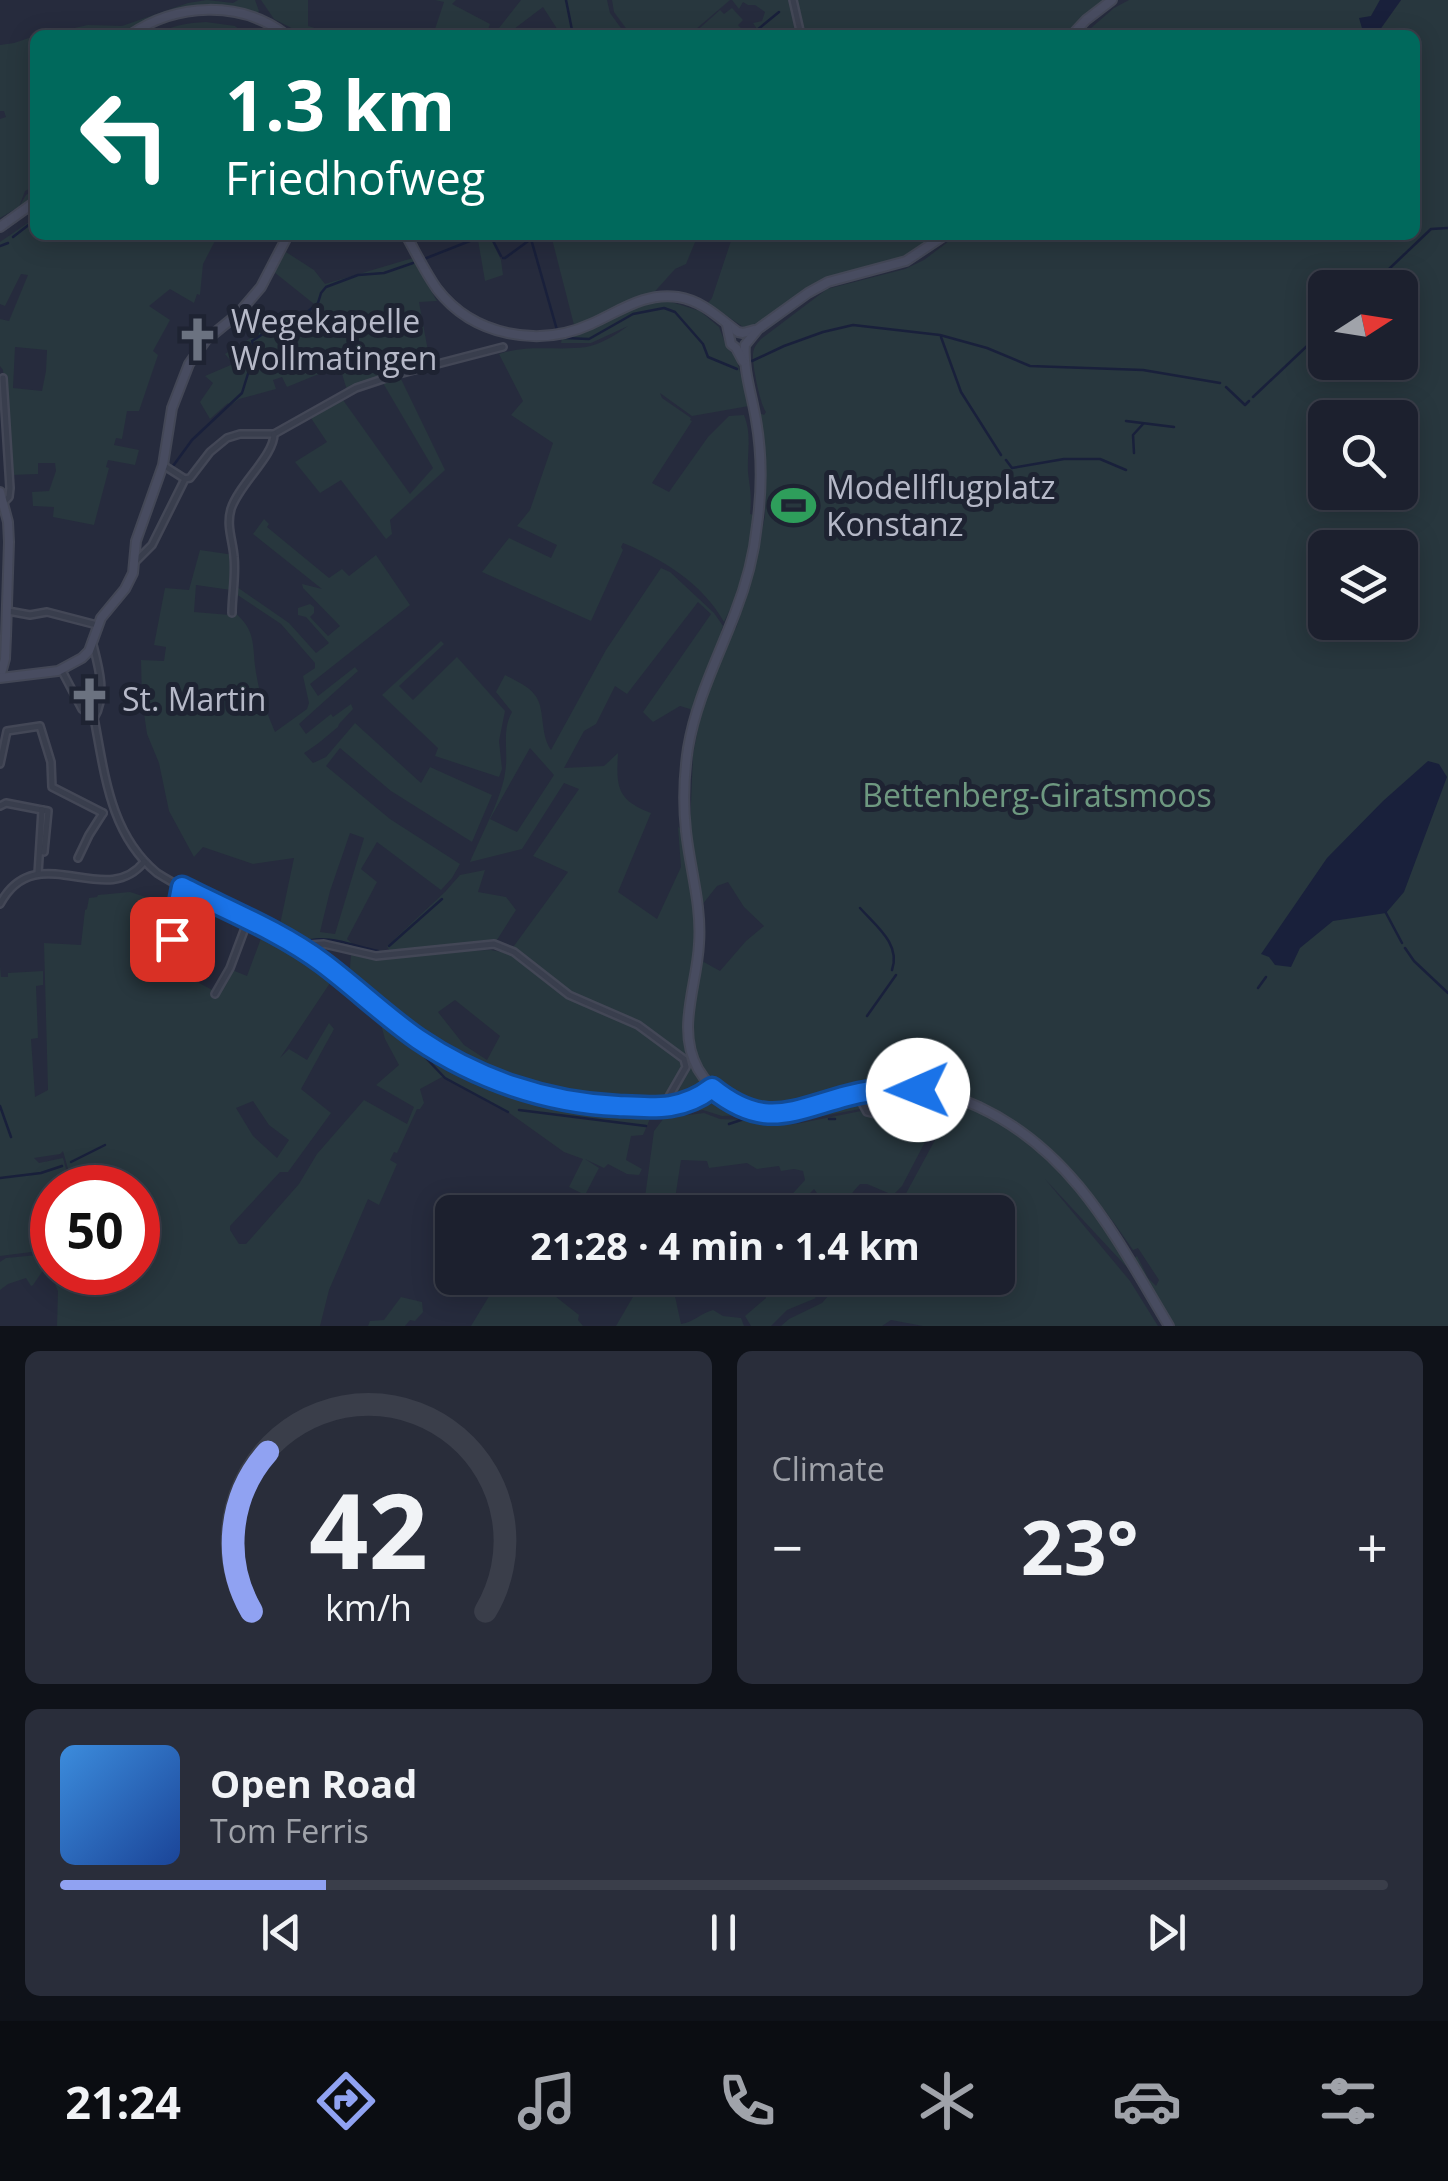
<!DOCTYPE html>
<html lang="en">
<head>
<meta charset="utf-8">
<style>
  :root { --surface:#1c202e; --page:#292d3a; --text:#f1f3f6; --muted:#a0a3aa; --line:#3a3e4a; --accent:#90a2f2 }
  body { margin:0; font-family:"Open Sans",sans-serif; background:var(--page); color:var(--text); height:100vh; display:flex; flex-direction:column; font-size:38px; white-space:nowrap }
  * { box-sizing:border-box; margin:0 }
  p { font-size:32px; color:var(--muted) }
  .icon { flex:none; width:55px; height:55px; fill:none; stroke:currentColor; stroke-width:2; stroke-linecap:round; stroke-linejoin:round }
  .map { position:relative; height:1326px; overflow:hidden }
  .drawer { display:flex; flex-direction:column; gap:25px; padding:25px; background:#0f1219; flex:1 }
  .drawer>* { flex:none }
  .hud { position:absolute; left:30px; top:30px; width:1390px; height:210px; border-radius:15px; box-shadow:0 5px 25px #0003,0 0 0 2px var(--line); background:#00695c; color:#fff; overflow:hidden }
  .needle { width:65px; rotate:78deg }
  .fabs { position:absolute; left:1308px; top:270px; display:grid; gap:20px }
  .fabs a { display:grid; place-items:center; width:110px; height:110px; border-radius:15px; background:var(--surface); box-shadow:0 5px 25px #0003,0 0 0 2px var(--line); font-size:50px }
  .speed { position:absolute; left:30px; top:1165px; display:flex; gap:20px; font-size:50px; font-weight:700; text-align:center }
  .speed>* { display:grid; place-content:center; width:130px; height:130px; border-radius:50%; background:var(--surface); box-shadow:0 5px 25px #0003,0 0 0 2px var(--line); line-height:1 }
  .speed .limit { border:15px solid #d22; background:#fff; color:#111 }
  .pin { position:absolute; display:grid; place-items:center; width:85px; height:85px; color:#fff; margin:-42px; border-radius:20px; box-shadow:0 5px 15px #0006 }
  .me { position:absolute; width:110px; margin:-55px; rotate:269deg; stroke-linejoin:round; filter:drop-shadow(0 0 8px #0008) }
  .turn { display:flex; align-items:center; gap:35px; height:210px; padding:0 30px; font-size:45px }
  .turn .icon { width:130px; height:130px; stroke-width:2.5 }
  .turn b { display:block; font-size:70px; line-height:85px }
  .big { font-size:75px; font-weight:700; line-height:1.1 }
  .drawer .tile { flex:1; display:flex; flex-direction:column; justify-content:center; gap:15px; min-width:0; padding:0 35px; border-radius:15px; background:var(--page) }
  .drawer .dial { align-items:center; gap:0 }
  .dial svg { height:260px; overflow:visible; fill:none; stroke:var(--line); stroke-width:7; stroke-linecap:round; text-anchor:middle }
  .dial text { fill:var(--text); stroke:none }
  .song { display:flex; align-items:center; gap:30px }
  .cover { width:120px; height:120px; border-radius:15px; background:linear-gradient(135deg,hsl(210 70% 55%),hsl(220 70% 35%)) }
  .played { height:10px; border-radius:5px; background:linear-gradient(90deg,var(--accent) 20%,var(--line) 20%) }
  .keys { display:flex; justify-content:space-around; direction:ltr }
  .heat { display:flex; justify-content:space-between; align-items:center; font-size:55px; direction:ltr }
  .drawer .tiles { flex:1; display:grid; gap:25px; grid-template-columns:1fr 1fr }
  .tile:last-child { grid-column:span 2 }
  .trip { position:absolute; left:435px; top:1195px; width:580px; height:100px; border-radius:15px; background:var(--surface); box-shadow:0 5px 25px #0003,0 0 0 2px var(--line); font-weight:700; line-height:100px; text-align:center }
  .menu { display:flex; height:160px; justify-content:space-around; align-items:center; background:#0b0d12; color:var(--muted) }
  .menu .icon { width:70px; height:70px }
  .menu .selected { color:var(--accent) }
  .menu b { font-size:45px; color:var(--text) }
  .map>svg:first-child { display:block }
  .green { fill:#28373e; fill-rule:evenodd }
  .water { fill:#19203b }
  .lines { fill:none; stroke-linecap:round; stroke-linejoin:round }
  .stream { stroke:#19203b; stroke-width:2.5 }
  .street-casing { stroke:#434756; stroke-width:10 }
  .secondary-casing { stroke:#434756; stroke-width:12 }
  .street { stroke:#393e4d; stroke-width:5 }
  .secondary { stroke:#484c60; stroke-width:8 }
  .route-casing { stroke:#114b97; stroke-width:25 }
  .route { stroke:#1a73e8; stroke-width:18 }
  .labels { text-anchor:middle; stroke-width:10; stroke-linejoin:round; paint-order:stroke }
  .poi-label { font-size:32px; fill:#b6b9c8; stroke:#1e2332; text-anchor:start }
  .park-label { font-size:32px; fill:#6e9880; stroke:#1e2332 }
</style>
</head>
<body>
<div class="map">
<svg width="1448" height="1326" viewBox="0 0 1448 1326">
  <rect width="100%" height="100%" fill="#262b3d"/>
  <!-- green -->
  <g class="green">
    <polygon points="207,0 233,3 238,0 255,0 259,11 257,14 227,5 195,6 156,16 125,35 42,35 88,25 122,26 188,3"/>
    <polygon points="261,0 308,0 308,26 318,29 323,35 305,35 274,19"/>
    <polygon points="435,0 456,0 452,4 490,24 486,35 433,35 444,2"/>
    <polygon points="521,0 607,0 610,13 626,35 561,35 543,7 514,29 499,28"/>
    <polygon points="612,0 730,0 689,35 631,35 614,12"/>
    <polygon points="732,0 793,0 799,35 750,35 757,29 753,23 762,21 765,12 755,5 748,5 743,2 739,9"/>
    <polygon points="795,0 1104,0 1076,24 1068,35 802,35"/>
    <path d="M1129,0H1380L1371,16L1365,35L1379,31L1401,0H1448V1326H1175L1134,1258L1137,1256L1148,1278L1156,1286L1159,1280L1138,1248L1133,1250C1086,1181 1031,1113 947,1090C919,1082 885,1079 857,1088C835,1095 814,1105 791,1109C770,1112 751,1108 733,1098C678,1067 694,1011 702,961L720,971L746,941L764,926L744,907L728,882L717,886L702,905L690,828L693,754L704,699L732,631L736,628L739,619L755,565L765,516L766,471L759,413L764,415L766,412C760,404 752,364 753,354C754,346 757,344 761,339L827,289L905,269L924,260L957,235H1415V35H1083L1114,8ZM1325,288H1400V362H1325ZM1325,418H1400V492H1325ZM1325,548H1400V622H1325Z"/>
    <polygon points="732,8 743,20 738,25 747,35 692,35 720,10 724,14"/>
    <path d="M206,22L235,26L245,35H156C172,25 187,23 206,22Z"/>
    <polygon points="35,36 35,186 25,191 19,207 26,195 35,189 35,199 0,223 0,220 17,208 0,218 0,119 6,117 4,111 0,111 0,45 14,43"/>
    <path d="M35,218V235H218L203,264L200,295L197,294L194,303L170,289L149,306L170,320L153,351L158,355L139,411H127L122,439L116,438L114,445L139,450L135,465L108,460L106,467L109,468L94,525L53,517L54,507L33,506L32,492L49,491L56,471L55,463H38V474L10,475L3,370L0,366V319L9,321L28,275L21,274L5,306L0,304V242ZM15,347L47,350L46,371L42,391L13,388Z"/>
    <path d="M551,235H698L686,264L675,269L649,298C619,302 601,319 574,325Z"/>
    <polygon points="733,235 939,235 905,256 824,278 804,289 755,327 746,329 708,303 712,298"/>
    <polygon points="490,237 501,260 503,275 485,281 478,240"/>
    <polygon points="286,252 314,270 325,284 413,258 416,265 437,301 419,302 430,362 347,390 338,361 330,364 331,369 287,387 282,377 273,380 276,389 239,399 230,406 228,403 210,419 200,402 213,383 205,376 233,364 225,354 275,323 303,314 314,304 274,272"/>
    <path d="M665,300L700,311L719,327L727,348L736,357L749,406L692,416L660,393L662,398L691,418L690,420L692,421L652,483L669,492L708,437L729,416L744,415C752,435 747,452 748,472C750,490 752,494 750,514L754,515C751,531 750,546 747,562C744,583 733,604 724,622C703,584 663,559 623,543L621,547L623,550L591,621L482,572L509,538L551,558L557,545L517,526L530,510L553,443L511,415L523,401L499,354C528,344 557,351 586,347C600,345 617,334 628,326L591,343H561L562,338L598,325L632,307Z"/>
    <polygon points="394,378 401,379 445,470 390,520 392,534 386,539 341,480 320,493 295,462 327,442 311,418 343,400 410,494 433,468 383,383"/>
    <path d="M264,519L269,524L267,527L329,578L342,569L349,576L376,555L410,605L310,684L318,696L355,667L358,671L299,724L306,734L331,714L333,717L351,704L353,709L339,724L338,727C327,736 317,745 304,753L313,763L326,757L355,723L421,783L430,767L492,795L472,842L391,791L340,748L326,766L390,819L460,864L452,878L441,890L377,842L361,869L377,882L347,939L355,946L354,949C336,942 320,940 301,943L279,929L294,858L253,864L203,847L194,857L169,811L159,763L147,734L142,699L141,660L164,661L166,647L154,645L165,588L189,590L200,550L234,555L231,590L196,585L194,612L230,615L234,612C259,632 251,650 257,678C260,697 268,715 275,732L307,709L309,703L303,676L315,668V663L281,624L236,594L237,587L289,623L316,653L329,643L306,617L298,615V608L310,604L314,607V613L310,617L328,636L340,626L303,588L302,584L322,589L253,534ZM350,833L364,838L335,934L320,932L330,891Z"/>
    <path d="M661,568L670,572L714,613L723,626L721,631L725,635L698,696L692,717L690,709L680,706L653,722L643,712L711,614L698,602L627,694L615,686L596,724L584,731L564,768L604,766L618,753C616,787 617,800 651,813L618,892L657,919L681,867L678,827L681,829L696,920L697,939L686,1012L685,1030L689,1059L638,1021L570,993L543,971L511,950L568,872L533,856L579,789L564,783L522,849L470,862C480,838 502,797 505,773C509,752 501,731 512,712L496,692L505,675C514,680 528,686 534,694C546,707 539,733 551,750L606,650ZM530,748L554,775L517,832L490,819Z"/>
    <polygon points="441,641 444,644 399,686 413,700 457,657 505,711 499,741 502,769 499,777 435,756 438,748 382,695"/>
    <path d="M485,870L478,892L506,897L516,910L495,943L449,951L491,950L513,954L566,997L637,1027L682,1059L683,1063L665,1098C634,1098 602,1099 572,1094C515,1084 465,1053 416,1025L410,1029L349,978L351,955L383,958L391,954L387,946L445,892L460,875ZM455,1000L500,1036L487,1060L464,1045L438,1012Z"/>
    <path d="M130,892L177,907C176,929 171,952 150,962L153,964L150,969L162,976L171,956L195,966L188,977L216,992L213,997L215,998L232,970L247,976L263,933L334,977L280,1058L289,1049L307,1060L329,1023L334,1029L301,1089L331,1113L288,1172H280L230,1226V1230L239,1244H246L299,1184L317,1154L364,1100L407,1124L414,1107L376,1085L399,1065L385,1039L378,1014C430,1052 485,1091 550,1104C584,1110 618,1112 652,1114L643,1135L631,1136L626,1160L642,1169L639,1175L627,1174L608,1164L604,1168L585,1159L599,1168L585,1195L569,1187L583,1159L564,1152L508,1112L442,1077L420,1089L424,1103L420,1109H417L397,1153L394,1152L390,1160L397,1164L379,1205L368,1199L329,1290L320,1326H57L58,1291L46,1264H52V1272H138V1188L117,1187L134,1182L132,1178L99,1187H73L63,1151L60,1154L34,1158L39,1163L63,1158L71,1187L52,1188V1238L47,1236L39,1251L0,1256V966L1,977H8V973L43,971V985L36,986L38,1038L31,1039L35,1097L48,1090L44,943L81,945L85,910L87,909L89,898L97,897L98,895ZM253,1101L269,1125L289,1140L277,1158L253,1136L236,1108Z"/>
    <path d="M691,1063L706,1088C698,1100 682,1103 668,1103Z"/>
    <path d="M894,1093C959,1095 1021,1126 1065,1174C1093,1205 1114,1242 1136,1277L1045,1179L1130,1281L1158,1326H923L891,1320L882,1326H781L789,1319L822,1303L844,1278H998V1212H896L936,1138L911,1121L874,1109L872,1099L876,1095Z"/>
    <path d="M714,1095C757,1129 806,1115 855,1103L860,1109L791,1122L753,1118L744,1115L722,1116L703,1110L662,1115L666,1112L693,1106Z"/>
    <path d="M861,1111C862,1112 874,1118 876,1119C894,1123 917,1121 925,1142L902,1186L893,1195L867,1184H860C850,1195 846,1199 854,1212H831L814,1189L791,1212H772L777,1211L805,1180L803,1171L794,1169L781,1171L779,1166L757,1169L747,1163L709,1168L707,1161L681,1160L673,1212H643L654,1131L664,1118L704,1113L720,1119L747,1120L769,1125L796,1124Z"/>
    <polygon points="38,1255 44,1269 33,1285 31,1286 26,1278 8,1284 0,1290 0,1262 6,1258"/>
    <polygon points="500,1278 532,1278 579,1315 578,1320 583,1326 471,1326"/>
    <path d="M644,1278H671L681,1324C694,1322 701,1313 713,1310L723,1316L741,1318L744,1326H616Z"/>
    <polygon points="759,1278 791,1278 816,1298 787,1310 771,1326 751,1326 745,1316 766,1298"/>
    <polygon points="401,1297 422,1302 423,1312 415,1321 410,1320 405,1326 368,1326 370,1321 384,1320"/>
  </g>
  <!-- water -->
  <g class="water">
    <polygon points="1380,0 1401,0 1379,31 1364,35 1359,18 1371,16"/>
    <polygon points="1428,761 1439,764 1447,777 1404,892 1386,913 1333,921 1300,948 1291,967 1275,965 1269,957 1261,954 1327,858 1383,801"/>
  </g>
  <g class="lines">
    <!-- stream -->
    <g class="stream">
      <polyline points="566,0 573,35"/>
      <polyline points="751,35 779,12"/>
      <polyline points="13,237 35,220"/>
      <polyline points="0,246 8,243"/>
      <polyline points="503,258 505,258 531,239 557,330"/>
      <polyline points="424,259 485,235 490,235 501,256"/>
      <polyline points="1369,288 1431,229 1448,228"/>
      <polyline points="301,317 318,303 321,293 326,287 358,275 384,273 413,263"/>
      <polyline points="941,337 961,392 1001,455"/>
      <polyline points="564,338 589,339 633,314 664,308 675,312 703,344 708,357 737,369"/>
      <polyline points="752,361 784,346 823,332 853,325 940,335 987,348 1030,366 1143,370 1220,383"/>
      <polyline points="1226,387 1245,405 1249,401"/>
      <polyline points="1253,397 1325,329"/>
      <polyline points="1126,421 1174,427"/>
      <polyline points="1134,453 1133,435 1143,424"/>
      <polyline points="1006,460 1012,468 1064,459 1100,459 1126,470"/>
      <polyline points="173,466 192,440 242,393 255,351 252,341 275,326"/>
      <path d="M860,908C876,926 901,944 892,970"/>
      <polyline points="1386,913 1402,943"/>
      <path d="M301,943C327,933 352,946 378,951"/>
      <polyline points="389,946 442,899"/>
      <polyline points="1405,948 1414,961 1448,993"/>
      <polyline points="1258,988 1266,977"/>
      <polyline points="867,1016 896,975"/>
      <polyline points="425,1057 445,1078 508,1112"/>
      <polyline points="0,1106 11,1137"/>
      <polyline points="519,1110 646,1126"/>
      <polyline points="829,1119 835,1119"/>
      <polyline points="729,1124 744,1119"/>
      <polyline points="71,1162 105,1145"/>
      <polyline points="0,1178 41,1173 62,1166"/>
    </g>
    <defs>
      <g id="street">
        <polyline points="793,0 801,35"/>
        <polyline points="3,378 10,488 9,497 4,502"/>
        <polyline points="163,465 185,479"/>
        <polyline points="134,563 152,545 185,479 190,478 210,452 227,438 240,434 274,434 356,388 395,375 503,347"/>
        <polyline points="8,611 30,615 47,612 97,625"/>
        <path d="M232,613C232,595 236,576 234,557C233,541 226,526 231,509C239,484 274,456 274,434"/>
        <path d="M93,645C99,668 107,697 94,718"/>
        <path d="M61,669L82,709L94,718C105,775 110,834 157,873C204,903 258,921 305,951C343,976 376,1008 413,1035C472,1078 546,1103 619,1106C655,1108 682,1111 712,1088"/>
        <polyline points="0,764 7,731 40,726 51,762 52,787 103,813"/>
        <polyline points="0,806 6,803 42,810"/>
        <polyline points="40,851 44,852 48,811 42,810"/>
        <polyline points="78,858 89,835 103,813"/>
        <polyline points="38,874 42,810"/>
        <path d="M0,904C36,836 105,911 144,862"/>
        <polyline points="303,950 309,945 324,944 376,956 494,944 514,952 569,995 638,1025 684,1059 686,1067 663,1107"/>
        <path d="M156,960C179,943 177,914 181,887"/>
        <polyline points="215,994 230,968 248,920"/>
        <polyline points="870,1091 868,1102 872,1112"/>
        <polyline points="857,1094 867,1112 912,1123 924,1131"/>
      </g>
      <g id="secondary">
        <path d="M130,35C176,3 241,0 286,35"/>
        <polyline points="1072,35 1086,20 1112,0"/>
        <polyline points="0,227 35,202"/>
        <path d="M406,235C416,253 425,272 437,289C473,336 539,348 591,324C620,311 645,292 678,297C703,301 719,318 738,332L743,333L754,330"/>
        <path d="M945,235L906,261L828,282L808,293L758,329L745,345C743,370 752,395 756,420C762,454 762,490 757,525C754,555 746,585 735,613C718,658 696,700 688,748C684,775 683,804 686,831C690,869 702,906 699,944C697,986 676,1029 698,1069C706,1083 717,1093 730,1101C779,1131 826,1096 876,1090C911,1086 947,1092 979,1107C1075,1152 1117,1240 1169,1326"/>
        <polyline points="727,325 731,344 736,348 743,361"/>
        <polyline points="0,492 8,522 9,542 6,636 5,659 0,677"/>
        <polyline points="0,678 58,671 82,658 89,651 101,618 125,589 133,573 136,541 163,465 172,408 189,364 206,340 238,314 261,287 288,235"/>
      </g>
    </defs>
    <!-- street casing -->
    <use href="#street" class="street-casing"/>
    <!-- secondary casing -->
    <use href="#secondary" class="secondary-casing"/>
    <!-- street -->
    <use href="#street" class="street"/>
    <!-- secondary -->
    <use href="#secondary" class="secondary"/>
  </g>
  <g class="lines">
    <defs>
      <path id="route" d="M172,939L182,887C229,911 280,931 323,963C355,987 385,1016 418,1039C477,1079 547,1103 618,1106C655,1108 682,1111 712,1088C764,1130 791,1111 847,1096C871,1089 894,1088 918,1090"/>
    </defs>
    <!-- route casing -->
    <use href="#route" class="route-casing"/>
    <!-- route -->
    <use href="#route" class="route"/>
  </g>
  <!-- icons -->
  <defs>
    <symbol id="church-bare" viewBox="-9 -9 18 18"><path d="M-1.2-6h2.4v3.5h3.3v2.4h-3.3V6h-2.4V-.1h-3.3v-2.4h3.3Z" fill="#6b7280" stroke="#1e2332" stroke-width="2.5" paint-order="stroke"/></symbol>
    <symbol id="stadium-bare" viewBox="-9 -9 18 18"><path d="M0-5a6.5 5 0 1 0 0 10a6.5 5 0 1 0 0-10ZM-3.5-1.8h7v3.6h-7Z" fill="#2e9e5b" stroke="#1e2332" stroke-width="2.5" paint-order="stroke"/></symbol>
  </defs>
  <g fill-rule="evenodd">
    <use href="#church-bare" x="166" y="308" width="63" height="63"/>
    <use href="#stadium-bare" x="762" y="474" width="63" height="63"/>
    <use href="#church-bare" x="58" y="668" width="63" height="63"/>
  </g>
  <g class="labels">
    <!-- poi labels -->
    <g class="poi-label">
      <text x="231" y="333">Wegekapelle<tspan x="231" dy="37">Wollmatingen</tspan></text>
      <text x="826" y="499">Modellflugplatz<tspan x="826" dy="37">Konstanz</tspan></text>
      <text x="122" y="711">St. Martin</text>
    </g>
    <!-- park labels -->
    <g class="park-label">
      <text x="1037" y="807">Bettenberg-Giratsmoos</text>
    </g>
  </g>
</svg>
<div class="fabs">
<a><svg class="needle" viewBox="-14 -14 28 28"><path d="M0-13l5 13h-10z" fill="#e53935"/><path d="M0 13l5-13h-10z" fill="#a0a3aa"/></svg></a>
<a><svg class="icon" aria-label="search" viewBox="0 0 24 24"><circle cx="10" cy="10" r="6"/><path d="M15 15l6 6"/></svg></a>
<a><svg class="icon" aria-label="layers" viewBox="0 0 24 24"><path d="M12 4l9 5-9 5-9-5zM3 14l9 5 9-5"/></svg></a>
</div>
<div class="speed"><div class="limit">50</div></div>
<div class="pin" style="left:172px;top:939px;background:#d93025"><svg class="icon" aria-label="arrive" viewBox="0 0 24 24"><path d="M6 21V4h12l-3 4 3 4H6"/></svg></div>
<svg class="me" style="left:918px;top:1090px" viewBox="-20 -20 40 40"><circle r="19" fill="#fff"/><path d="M0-13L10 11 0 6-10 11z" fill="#1a73e8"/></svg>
<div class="trip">21:28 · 4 min · 1.4 km</div>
<div class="hud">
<div class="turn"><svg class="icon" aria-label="left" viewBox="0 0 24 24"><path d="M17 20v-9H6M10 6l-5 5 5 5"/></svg><div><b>1.3 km</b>Friedhofweg</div></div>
</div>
</div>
<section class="drawer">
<div class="tiles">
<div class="tile dial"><svg viewBox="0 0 100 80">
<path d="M14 69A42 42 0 1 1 86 69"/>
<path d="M14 69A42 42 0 0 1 19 20" stroke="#90a2f2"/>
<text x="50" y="56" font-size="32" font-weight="700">42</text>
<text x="50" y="72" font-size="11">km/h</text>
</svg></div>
<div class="tile"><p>Climate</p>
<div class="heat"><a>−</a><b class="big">23°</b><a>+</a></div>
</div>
<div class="tile">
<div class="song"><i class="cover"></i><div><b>Open Road</b><p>Tom Ferris</p></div></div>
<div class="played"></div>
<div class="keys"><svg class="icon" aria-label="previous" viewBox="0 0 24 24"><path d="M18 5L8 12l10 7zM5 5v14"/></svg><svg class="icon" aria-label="pause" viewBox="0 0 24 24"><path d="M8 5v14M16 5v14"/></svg><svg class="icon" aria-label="next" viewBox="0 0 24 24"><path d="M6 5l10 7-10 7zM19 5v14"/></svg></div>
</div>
</div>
</section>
<nav class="menu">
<b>21:24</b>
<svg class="icon selected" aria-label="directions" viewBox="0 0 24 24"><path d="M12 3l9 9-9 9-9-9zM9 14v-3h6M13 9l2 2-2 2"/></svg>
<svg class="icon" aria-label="music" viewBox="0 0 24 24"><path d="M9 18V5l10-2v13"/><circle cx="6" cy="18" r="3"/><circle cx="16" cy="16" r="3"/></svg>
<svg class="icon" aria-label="phone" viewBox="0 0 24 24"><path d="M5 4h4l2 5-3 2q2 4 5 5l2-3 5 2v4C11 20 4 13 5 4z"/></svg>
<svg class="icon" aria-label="climate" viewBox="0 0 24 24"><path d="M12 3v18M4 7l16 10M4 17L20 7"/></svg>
<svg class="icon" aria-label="car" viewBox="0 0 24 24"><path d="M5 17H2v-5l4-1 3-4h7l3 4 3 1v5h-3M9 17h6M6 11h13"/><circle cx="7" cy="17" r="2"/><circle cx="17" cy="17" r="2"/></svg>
<svg class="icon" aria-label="filters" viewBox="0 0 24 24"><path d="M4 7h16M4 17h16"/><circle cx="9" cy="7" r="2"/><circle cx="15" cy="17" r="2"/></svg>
</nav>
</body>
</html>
